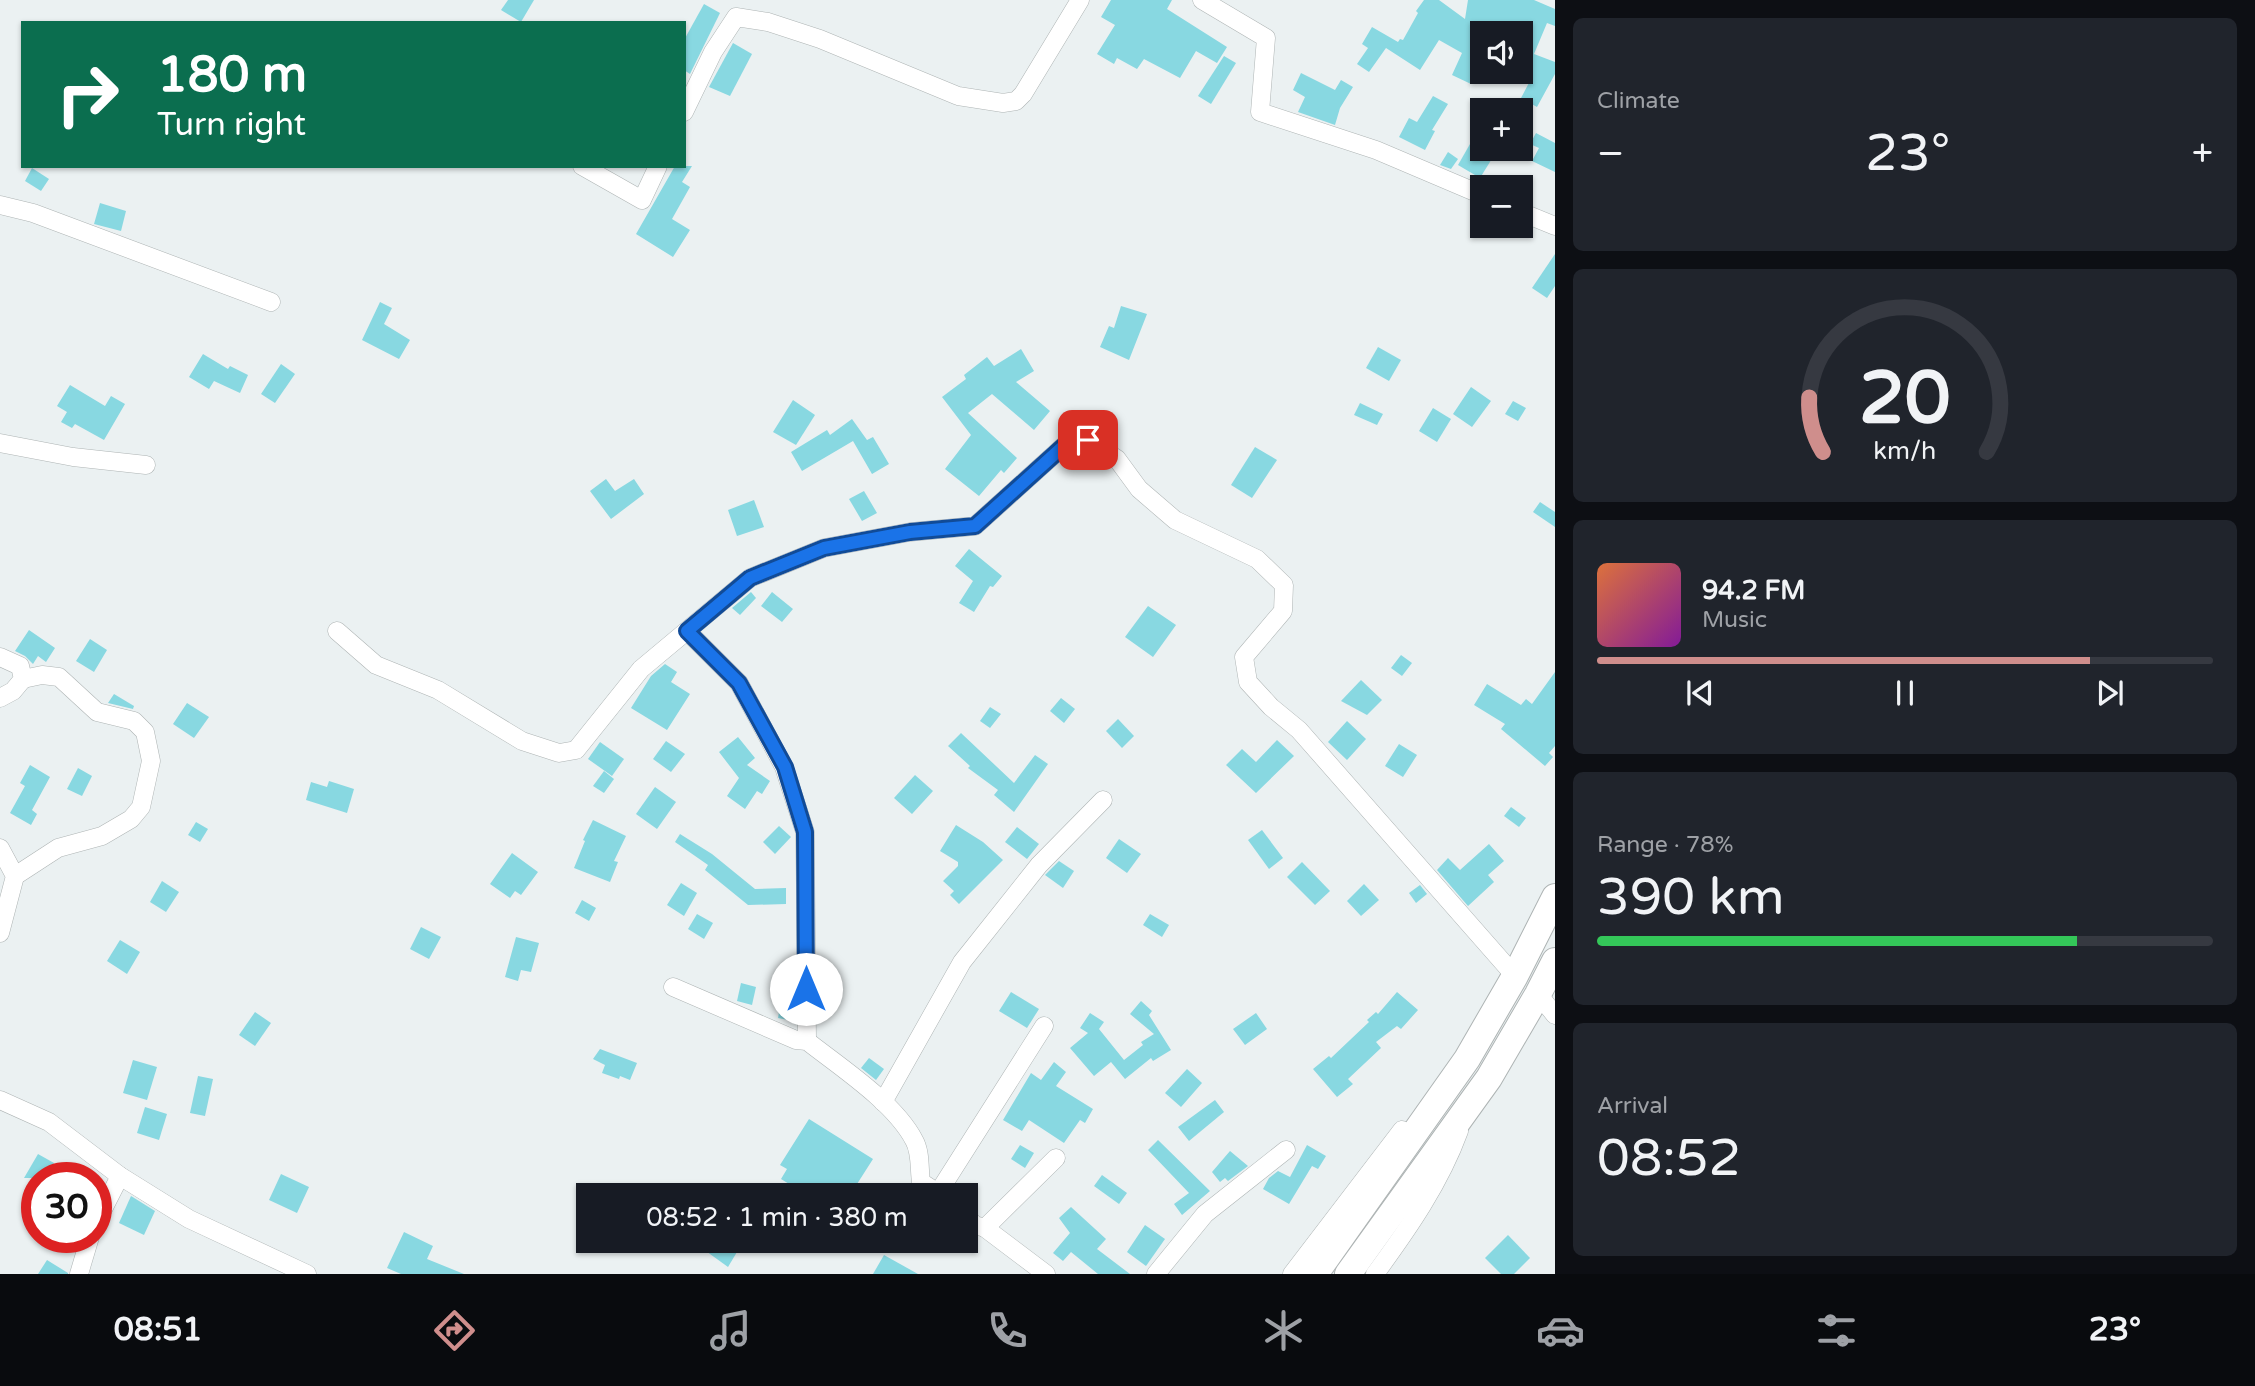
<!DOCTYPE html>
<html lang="en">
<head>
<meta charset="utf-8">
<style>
  :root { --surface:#171b24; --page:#20242c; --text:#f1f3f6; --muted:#9ea1a6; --line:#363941; --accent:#cf8e8c }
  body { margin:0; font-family:"Varela Round",sans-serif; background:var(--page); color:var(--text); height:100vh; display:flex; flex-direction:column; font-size:26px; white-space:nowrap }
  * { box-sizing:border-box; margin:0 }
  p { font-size:23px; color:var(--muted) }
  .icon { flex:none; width:38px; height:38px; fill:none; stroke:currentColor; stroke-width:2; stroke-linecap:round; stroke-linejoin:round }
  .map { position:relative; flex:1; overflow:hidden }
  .details { display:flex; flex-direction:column; gap:18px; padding:18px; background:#0d0f14; width:700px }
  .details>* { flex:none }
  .hud { position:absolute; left:21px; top:21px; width:665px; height:147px; border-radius:0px; box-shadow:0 2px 5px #0004; background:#0b6e4f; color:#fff; overflow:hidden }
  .tools { position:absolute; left:1470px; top:21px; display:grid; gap:14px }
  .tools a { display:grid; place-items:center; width:63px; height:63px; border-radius:0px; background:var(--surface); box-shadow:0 2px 5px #0004; font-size:35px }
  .speed { position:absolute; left:21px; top:1162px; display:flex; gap:14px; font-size:35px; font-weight:700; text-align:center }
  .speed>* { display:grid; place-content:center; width:91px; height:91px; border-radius:50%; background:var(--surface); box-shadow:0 2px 5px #0004; line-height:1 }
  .speed .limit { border:10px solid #d22; background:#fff; color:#111 }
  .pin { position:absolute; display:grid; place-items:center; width:60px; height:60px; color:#fff; margin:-30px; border-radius:14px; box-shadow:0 4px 10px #0006 }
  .me { position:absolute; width:77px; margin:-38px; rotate:0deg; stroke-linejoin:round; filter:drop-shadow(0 0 5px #0008) }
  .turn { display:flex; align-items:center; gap:24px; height:147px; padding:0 21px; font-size:32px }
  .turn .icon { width:91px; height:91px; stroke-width:2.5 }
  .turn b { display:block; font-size:49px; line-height:60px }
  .big { font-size:52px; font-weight:600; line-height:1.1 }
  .details .tile { flex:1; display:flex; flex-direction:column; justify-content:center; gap:10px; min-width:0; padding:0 24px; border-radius:10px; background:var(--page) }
  .details .dial { align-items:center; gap:0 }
  .dial svg { height:182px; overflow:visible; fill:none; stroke:var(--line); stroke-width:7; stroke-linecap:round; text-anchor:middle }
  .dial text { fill:var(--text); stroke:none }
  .song { display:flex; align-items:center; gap:21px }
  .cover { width:84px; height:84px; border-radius:10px; background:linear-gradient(135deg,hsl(20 70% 55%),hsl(290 70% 35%)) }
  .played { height:7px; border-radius:4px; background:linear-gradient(90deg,var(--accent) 80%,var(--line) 80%) }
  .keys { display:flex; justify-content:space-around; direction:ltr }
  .heat { display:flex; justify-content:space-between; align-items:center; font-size:38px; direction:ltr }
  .charge { height:10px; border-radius:5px; background:linear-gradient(90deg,#34c759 78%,var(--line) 0) }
  .trip { position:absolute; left:576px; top:1183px; width:402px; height:70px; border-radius:0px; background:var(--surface); box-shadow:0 2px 5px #0004; font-weight:600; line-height:70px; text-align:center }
  .dock { display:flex; height:112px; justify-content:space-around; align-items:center; background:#090b0e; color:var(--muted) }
  .dock .icon { width:49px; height:49px }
  .dock .selected { color:var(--accent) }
  .dock b { font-size:32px; color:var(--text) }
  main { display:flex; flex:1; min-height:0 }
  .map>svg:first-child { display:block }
  .building { fill:#88d8e1 }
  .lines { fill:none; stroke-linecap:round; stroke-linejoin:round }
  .minor-casing { stroke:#aeb4b4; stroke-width:19 }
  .highway-casing { stroke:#aeb4b4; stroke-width:28 }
  .minor { stroke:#fff; stroke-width:18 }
  .highway { stroke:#fff; stroke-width:26 }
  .route-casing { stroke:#114b97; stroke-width:18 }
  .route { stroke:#1a73e8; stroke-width:12 }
</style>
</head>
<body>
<main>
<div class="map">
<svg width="1555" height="1274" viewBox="0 0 1555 1274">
  <rect width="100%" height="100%" fill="#ebf1f2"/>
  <!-- building -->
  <g class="building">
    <polygon points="508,0 534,0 521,22 501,10"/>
    <polygon points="1111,0 1172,0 1167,9 1227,47 1217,63 1196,51 1180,78 1144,59 1137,69 1117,58 1114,64 1097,54 1115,25 1101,17"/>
    <polygon points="1424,0 1439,0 1465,19 1468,0 1534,0 1555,9 1555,26 1547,23 1534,54 1555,62 1555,74 1537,107 1521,98 1531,79 1521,74 1521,33 1482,33 1482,58 1471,84 1452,75 1462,53 1439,40 1420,70 1386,48 1369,72 1357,64 1368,48 1362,44 1372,27 1398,42 1400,39 1403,40 1418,13 1416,11"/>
    <polygon points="704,4 720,13 690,74 684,70 684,40"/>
    <polygon points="733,43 752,54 730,96 709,87"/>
    <polygon points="1224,56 1236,63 1211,104 1198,96"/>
    <polygon points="1301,73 1335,90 1341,80 1353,87 1340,108 1335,125 1298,112 1305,97 1293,90"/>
    <polygon points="1433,96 1448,104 1432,130 1435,131 1425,150 1399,137 1409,118 1417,122"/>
    <polygon points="1536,133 1555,143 1555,172 1532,161 1539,148 1530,144"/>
    <polygon points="1470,144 1493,157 1480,178 1458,165"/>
    <polygon points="1448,152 1458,159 1451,169 1440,165"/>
    <polygon points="675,166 692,166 682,182 690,187 672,219 690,230 673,257 636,234"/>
    <polygon points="32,168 49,179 41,191 25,181"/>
    <polygon points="100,203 126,211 121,231 94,224"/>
    <polygon points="1555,254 1555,286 1547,298 1532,288"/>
    <polygon points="380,302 392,308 384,324 410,340 399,359 362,340"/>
    <polygon points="1121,306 1147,314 1129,360 1100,347 1109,326 1114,328"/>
    <polygon points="1378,347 1401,360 1389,381 1366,368"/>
    <polygon points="1021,349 1034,371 1016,382 1050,411 1034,430 992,394 968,413 1017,458 1004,473 1001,470 979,496 945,469 971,435 942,397 966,379 964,375 987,357 994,366"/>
    <polygon points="203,354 228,369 230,366 248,375 240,393 214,381 209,389 189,377"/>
    <polygon points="281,364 295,374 275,403 261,394"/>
    <polygon points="70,385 105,406 111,396 125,404 104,440 75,424 72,428 61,422 67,412 57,406"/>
    <polygon points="1471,387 1491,401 1472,427 1453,414"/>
    <polygon points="793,400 815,415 796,445 773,432"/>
    <polygon points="1513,401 1526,408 1518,421 1505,414"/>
    <polygon points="1360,403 1383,414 1377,425 1354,415"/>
    <polygon points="1433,408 1451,419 1437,442 1419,431"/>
    <polygon points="852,419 867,440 873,437 889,464 872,474 853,441 802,471 791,452 827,430 830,435"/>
    <polygon points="1255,447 1277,460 1252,498 1231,485"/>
    <polygon points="606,479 615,491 634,479 644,494 611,519 590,491"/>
    <polygon points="864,491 877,513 862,521 849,499"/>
    <polygon points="754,500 764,527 737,536 728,510"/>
    <polygon points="1540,502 1555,512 1555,527 1533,512"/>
    <polygon points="969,549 1002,576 993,587 990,586 974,612 959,603 973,581 955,566"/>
    <polygon points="751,592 756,598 740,615 732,608"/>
    <polygon points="772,592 793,609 782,622 761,606"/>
    <polygon points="1148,606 1176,625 1153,657 1125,637"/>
    <polygon points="29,630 55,648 46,662 38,656 33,664 25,656 15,651"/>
    <polygon points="90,639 107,650 94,672 76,661"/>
    <polygon points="1401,655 1412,663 1402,676 1391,668"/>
    <polygon points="665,664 677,672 671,682 690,694 667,730 631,708 651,676"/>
    <polygon points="1555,672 1555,746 1549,753 1553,757 1545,766 1501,729 1505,724 1474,705 1487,684 1521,705 1526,699 1532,704"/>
    <polygon points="1361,680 1382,700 1367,715 1341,701"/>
    <polygon points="114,694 134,706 133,709 108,703"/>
    <polygon points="1061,698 1075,709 1064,723 1050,711"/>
    <polygon points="187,703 209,717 194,738 173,724"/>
    <polygon points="990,707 1001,714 990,728 980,721"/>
    <polygon points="1118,719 1134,736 1122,748 1106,731"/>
    <polygon points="1347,721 1366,739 1347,760 1328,742"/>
    <polygon points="961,733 1014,783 1035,755 1048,764 1014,812 994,795 998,790 968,768 970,766 948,746"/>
    <polygon points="738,737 755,758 747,765 770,781 762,794 757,791 745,809 727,796 739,778 719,752"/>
    <polygon points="1277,740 1294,756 1256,793 1226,765 1242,749 1256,762"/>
    <polygon points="666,741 685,754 671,772 653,759"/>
    <polygon points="600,742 624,759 612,776 588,759"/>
    <polygon points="1399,744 1417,755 1403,777 1385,766"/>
    <polygon points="30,765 50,777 32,810 37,814 31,825 10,813 25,786 20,783"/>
    <polygon points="78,768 92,776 82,796 67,789"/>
    <polygon points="604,771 614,779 604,793 593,786"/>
    <polygon points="915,775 933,791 912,814 894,798"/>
    <polygon points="329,781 354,789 347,813 306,800 311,782 327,787"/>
    <polygon points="655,787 676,802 657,829 636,814"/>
    <polygon points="1511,807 1526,818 1519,827 1504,816"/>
    <polygon points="593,820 626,836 614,861 618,862 610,882 574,868 585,841 583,840"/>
    <polygon points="196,822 208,829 200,842 188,835"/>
    <polygon points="956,825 983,842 1003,860 959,904 950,895 954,891 943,881 958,866 958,862 940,851"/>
    <polygon points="779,826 791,837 775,854 763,842"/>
    <polygon points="1017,827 1039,844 1027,859 1005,842"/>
    <polygon points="1262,830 1283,858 1269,869 1248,840"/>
    <polygon points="680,834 712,854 755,889 786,888 786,904 748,905 705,870 708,865 675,842"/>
    <polygon points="1119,839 1141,854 1127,873 1106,858"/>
    <polygon points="1489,844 1504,861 1488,875 1494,882 1468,906 1437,870 1448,858 1460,870"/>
    <polygon points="512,853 538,872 521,895 515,891 510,898 490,884"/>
    <polygon points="1059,861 1074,871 1063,888 1045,875"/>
    <polygon points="1302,862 1330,891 1315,905 1287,877"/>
    <polygon points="162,881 179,892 166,912 150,902"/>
    <polygon points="681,883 697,893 684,916 667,905"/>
    <polygon points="1364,884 1379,900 1361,916 1347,901"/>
    <polygon points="1420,885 1427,894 1416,903 1409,893"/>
    <polygon points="582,900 596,908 589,921 575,913"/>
    <polygon points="697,914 713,923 704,939 688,929"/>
    <polygon points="1150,914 1169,925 1162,937 1143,925"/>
    <polygon points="421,927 441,937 429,959 410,949"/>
    <polygon points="516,937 539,943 531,972 521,970 518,981 505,977"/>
    <polygon points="120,940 140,952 127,974 107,961"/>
    <polygon points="741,983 756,987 752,1005 737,1001"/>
    <polygon points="1011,992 1039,1009 1027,1028 999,1011"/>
    <polygon points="1397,992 1418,1010 1401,1029 1397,1026 1376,1042 1381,1048 1348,1079 1353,1084 1337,1097 1313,1069 1329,1056 1331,1058 1369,1022 1367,1020 1376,1012 1378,1014"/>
    <polygon points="782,995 795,997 793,1021 778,1018"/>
    <polygon points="1141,1001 1152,1011 1149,1015 1171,1050 1153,1061 1151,1058 1125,1079 1111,1062 1094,1076 1070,1048 1088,1033 1080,1028 1090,1013 1104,1022 1099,1029 1124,1060 1143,1045 1141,1042 1154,1034 1130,1014"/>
    <polygon points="255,1012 271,1023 255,1046 239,1035"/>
    <polygon points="1256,1013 1267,1029 1245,1045 1233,1029"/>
    <polygon points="600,1049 637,1063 630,1080 620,1076 619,1079 602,1073 605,1065 593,1059"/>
    <polygon points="869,1058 884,1069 876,1080 861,1068"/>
    <polygon points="133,1060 157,1067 147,1100 123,1093"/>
    <polygon points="1054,1062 1066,1072 1056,1086 1093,1109 1085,1123 1080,1120 1064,1143 1029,1120 1022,1131 1003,1120 1031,1073 1041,1080"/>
    <polygon points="1187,1069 1202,1083 1181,1107 1165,1093"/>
    <polygon points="198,1076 213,1079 205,1116 190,1113"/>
    <polygon points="1215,1100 1224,1112 1189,1141 1178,1127"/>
    <polygon points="145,1107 167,1114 159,1140 137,1133"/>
    <polygon points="809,1119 873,1159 850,1195 807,1195 781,1179 787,1169 780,1165"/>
    <polygon points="1158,1140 1210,1191 1182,1215 1174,1204 1189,1193 1148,1150"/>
    <polygon points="1020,1145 1034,1153 1025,1168 1011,1159"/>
    <polygon points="1307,1145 1326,1156 1318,1169 1312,1166 1289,1204 1263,1189 1269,1178 1278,1171 1290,1177"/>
    <polygon points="1230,1151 1248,1166 1228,1181 1225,1178 1220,1182 1212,1172"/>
    <polygon points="38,1154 54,1163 46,1178 24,1178"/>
    <polygon points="281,1174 309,1187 297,1213 269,1200"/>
    <polygon points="1102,1175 1127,1193 1119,1204 1094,1186"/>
    <polygon points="131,1196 155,1211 144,1235 119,1223"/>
    <polygon points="1071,1207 1106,1239 1097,1249 1130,1274 1098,1274 1071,1252 1063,1261 1053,1253 1070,1233 1059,1218"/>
    <polygon points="1145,1225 1165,1239 1146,1266 1127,1252"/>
    <polygon points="404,1232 433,1246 427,1259 464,1274 401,1274 387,1268"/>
    <polygon points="1508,1235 1530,1258 1514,1274 1501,1274 1485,1258"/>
    <polygon points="692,1241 730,1241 740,1247 728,1267"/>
    <polygon points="884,1255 918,1274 873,1274"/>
    <polygon points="47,1260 68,1273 68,1274 38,1274"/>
  </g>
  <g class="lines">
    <defs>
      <g id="minor">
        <polyline points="1202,0 1266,38 1260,112 1376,150 1482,195"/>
        <polyline points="684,112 713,52 736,17 768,22 820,39 958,96 1003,103 1016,101 1023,94 1080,0"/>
        <polyline points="582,166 642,200 658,166"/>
        <polyline points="0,205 33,213 271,302"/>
        <polyline points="1521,212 1555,226"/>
        <polyline points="0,443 73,457 146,465"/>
        <polyline points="337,631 376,665 438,690 522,741 559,753 576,750 641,669 750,578 824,548 910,532 975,526 1067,443 1088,440 1117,459 1139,489 1175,520 1257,559 1284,585 1283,611 1244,657 1248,682 1271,707 1299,730 1515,976"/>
        <polyline points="687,631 739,683 784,767 805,832 807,1041"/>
        <polyline points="0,657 20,666 23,679 13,691 0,698"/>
        <polyline points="0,848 15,876 0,933"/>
        <polyline points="15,876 58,848 102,836 131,819 141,807 151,761 145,732 134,721 97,712 59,677 42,675 23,679"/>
        <path d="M673,987L796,1040L807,1041C840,1067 894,1102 914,1140C921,1152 919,1168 921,1182L941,1195"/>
        <polyline points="1538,994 1555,1015"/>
        <polyline points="0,1100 49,1122 120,1176 189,1219 307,1274"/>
        <polyline points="883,1102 962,962 1039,865 1103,800"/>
        <polyline points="938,1193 1044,1026"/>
        <polyline points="966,1217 975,1225 985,1228 1046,1274"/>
        <polyline points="96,1223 120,1176"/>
        <polyline points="985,1228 1056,1158"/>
        <polyline points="79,1274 90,1237"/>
        <polyline points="1156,1274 1205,1214 1286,1150"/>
        <polyline points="1292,1274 1402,1130"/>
        <path d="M1375,1274C1408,1229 1440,1183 1459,1131"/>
      </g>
      <g id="highway">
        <polyline points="1315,1274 1467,1059 1515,976 1555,897"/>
        <polyline points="1348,1274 1489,1078 1538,994 1555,961"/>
      </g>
    </defs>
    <!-- minor casing -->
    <use href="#minor" class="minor-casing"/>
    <!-- highway casing -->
    <use href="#highway" class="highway-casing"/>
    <!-- minor -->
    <use href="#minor" class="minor"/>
    <!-- highway -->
    <use href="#highway" class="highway"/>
  </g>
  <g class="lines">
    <defs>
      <polyline id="route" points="806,989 805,832 785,767 739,683 687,631 750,578 824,548 910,532 975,526 1067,443 1088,440"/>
    </defs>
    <!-- route casing -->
    <use href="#route" class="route-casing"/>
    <!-- route -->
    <use href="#route" class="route"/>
  </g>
</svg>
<div class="tools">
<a><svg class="icon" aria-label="sound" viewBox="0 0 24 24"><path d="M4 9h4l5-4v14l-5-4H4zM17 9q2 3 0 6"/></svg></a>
<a>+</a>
<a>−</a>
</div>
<div class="speed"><div class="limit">30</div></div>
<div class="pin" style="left:1088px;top:440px;background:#d93025"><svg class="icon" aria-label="arrive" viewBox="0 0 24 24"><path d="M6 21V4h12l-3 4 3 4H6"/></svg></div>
<svg class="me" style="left:806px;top:989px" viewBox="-20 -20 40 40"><circle r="19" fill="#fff"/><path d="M0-13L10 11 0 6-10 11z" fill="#1a73e8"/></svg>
<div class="trip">08:52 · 1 min · 380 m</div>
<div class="hud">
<div class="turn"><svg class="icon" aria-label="right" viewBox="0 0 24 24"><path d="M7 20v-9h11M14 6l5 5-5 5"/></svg><div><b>180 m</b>Turn right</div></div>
</div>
</div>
<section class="details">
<div class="tile"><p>Climate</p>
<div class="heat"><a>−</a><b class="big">23°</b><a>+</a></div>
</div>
<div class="tile dial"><svg viewBox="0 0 100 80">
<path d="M14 69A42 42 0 1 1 86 69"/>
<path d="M14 69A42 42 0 0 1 8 45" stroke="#cf8e8c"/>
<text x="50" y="56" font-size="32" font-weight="700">20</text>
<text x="50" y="72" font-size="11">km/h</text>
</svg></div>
<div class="tile">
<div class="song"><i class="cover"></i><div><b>94.2 FM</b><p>Music</p></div></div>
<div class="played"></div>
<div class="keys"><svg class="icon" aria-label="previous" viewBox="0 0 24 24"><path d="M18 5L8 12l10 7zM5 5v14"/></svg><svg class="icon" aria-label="pause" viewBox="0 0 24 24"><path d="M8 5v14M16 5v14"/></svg><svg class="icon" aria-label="next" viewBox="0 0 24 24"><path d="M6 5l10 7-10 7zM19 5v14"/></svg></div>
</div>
<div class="tile"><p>Range · 78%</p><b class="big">390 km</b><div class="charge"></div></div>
<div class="tile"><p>Arrival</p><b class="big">08:52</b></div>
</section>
</main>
<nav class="dock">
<b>08:51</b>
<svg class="icon selected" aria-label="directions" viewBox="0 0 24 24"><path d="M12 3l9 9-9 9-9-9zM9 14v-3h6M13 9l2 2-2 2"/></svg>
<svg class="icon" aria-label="music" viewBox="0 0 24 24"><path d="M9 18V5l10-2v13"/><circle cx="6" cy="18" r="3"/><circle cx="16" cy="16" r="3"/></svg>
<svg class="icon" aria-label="phone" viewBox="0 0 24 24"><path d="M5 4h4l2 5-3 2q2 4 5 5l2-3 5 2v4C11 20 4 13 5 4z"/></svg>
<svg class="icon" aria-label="climate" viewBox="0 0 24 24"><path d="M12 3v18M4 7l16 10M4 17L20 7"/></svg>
<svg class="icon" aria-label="car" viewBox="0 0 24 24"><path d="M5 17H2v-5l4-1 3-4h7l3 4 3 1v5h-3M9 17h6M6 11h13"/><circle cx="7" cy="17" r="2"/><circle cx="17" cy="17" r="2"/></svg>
<svg class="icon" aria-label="filters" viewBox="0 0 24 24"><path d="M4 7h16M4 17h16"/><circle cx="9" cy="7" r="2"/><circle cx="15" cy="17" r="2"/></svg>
<b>23°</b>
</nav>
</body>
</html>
